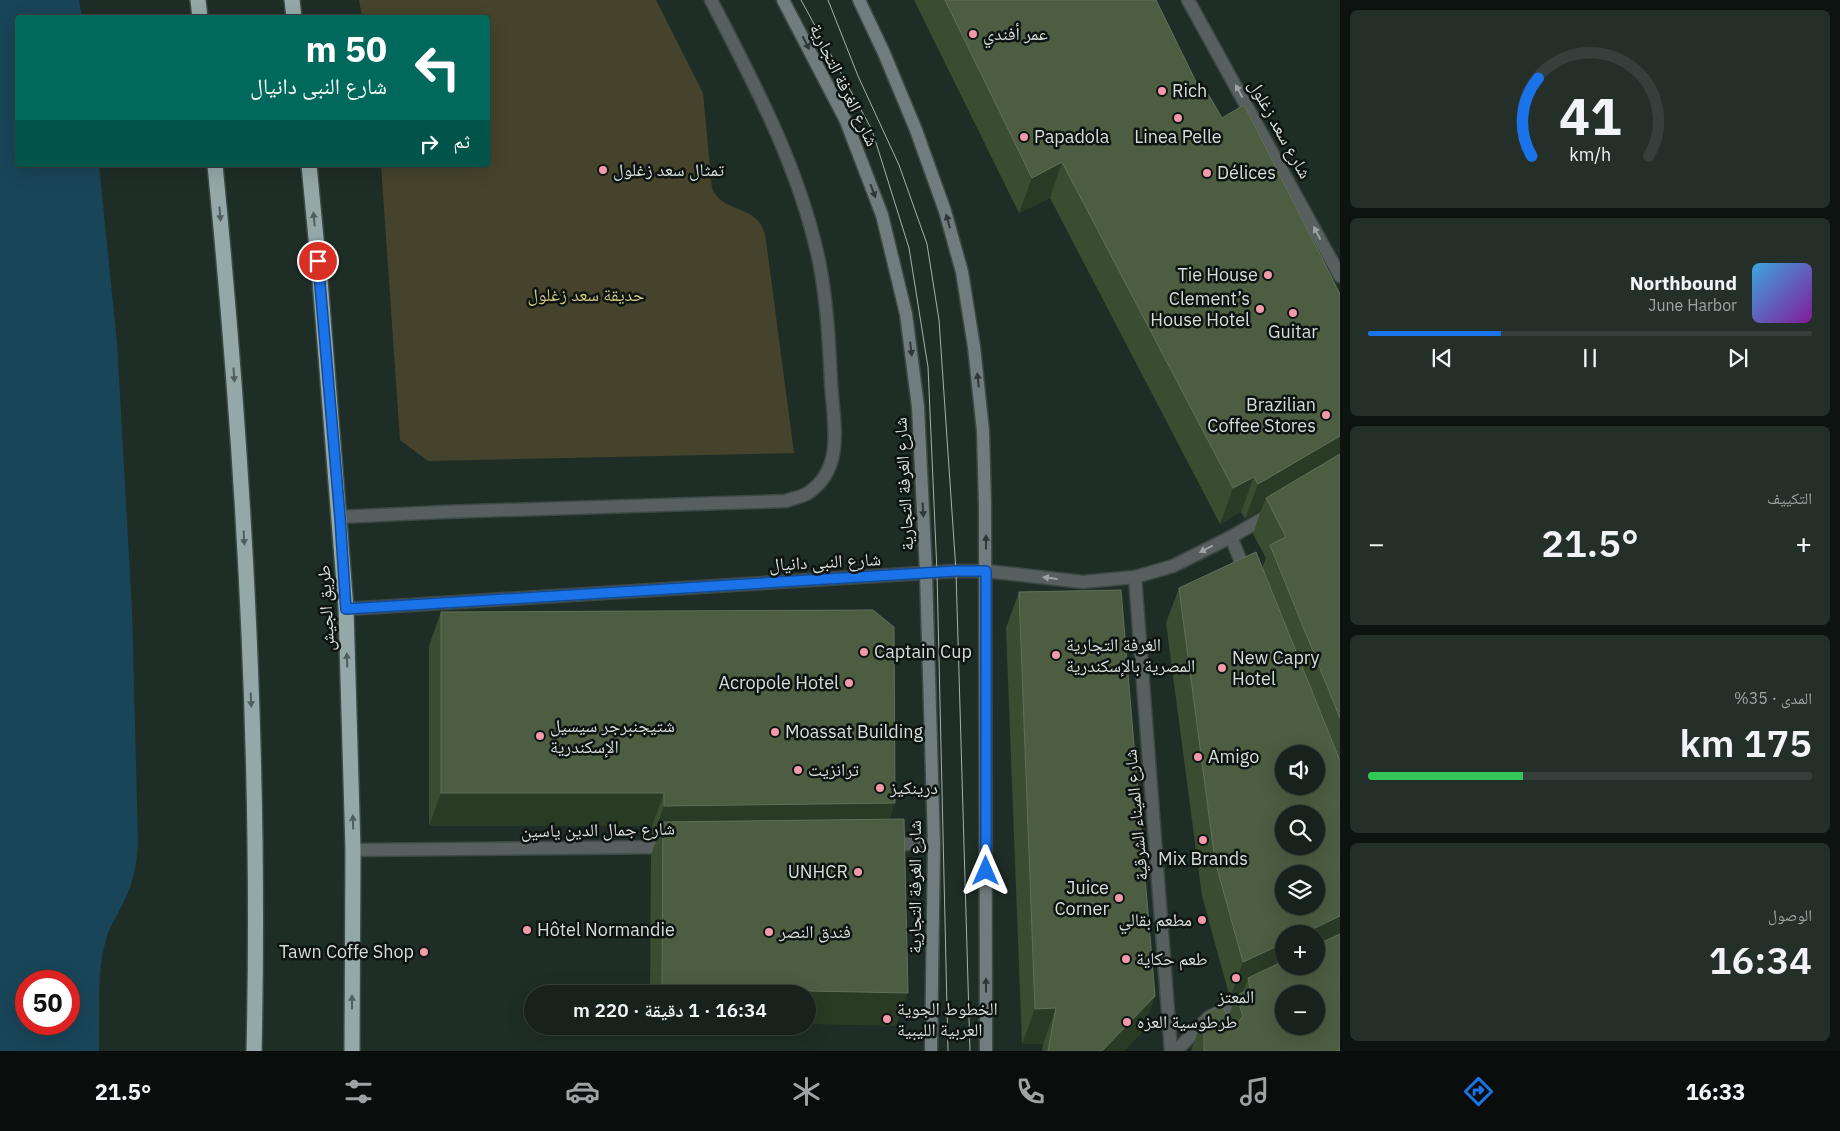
<!DOCTYPE html>
<html lang="ar">
<head>
<meta charset="utf-8">
<style>
  :root { --surface:#17221d; --page:#242f2a; --text:#f1f3f6; --muted:#9ea4a4; --line:#363f3b; --accent:#1a73e8 }
  body { margin:0; font-family:"IBM Plex Sans","Noto Naskh Arabic",sans-serif; background:var(--page); color:var(--text); direction:rtl; height:100vh; display:flex; flex-direction:column; font-size:19px; white-space:nowrap }
  * { box-sizing:border-box; margin:0 }
  p { font-size:16px; color:var(--muted) }
  .icon { flex:none; width:28px; height:28px; fill:none; stroke:currentColor; stroke-width:2; stroke-linecap:round; stroke-linejoin:round }
  .map { position:relative; flex:1; overflow:hidden; direction:ltr }
  .side { display:flex; flex-direction:column; gap:10px; padding:10px; background:#0d1310; width:500px }
  .side>* { flex:none }
  .hud { position:absolute; left:15px; top:15px; width:475px; height:152px; border-radius:5px; box-shadow:0 5px 20px #0002,0 0 0 1px var(--line); direction:rtl; background:#00695c; color:#fff; overflow:hidden }
  .fabs { position:absolute; left:1275px; top:745px; display:grid; gap:10px }
  .fabs a { display:grid; place-items:center; width:50px; height:50px; border-radius:50%; background:var(--surface); box-shadow:0 5px 20px #0002,0 0 0 1px var(--line); font-size:25px }
  .speed { position:absolute; left:15px; top:970px; display:flex; gap:10px; font-size:25px; font-weight:700; text-align:center }
  .speed>* { display:grid; place-content:center; width:65px; height:65px; border-radius:50%; background:var(--surface); box-shadow:0 5px 20px #0002,0 0 0 1px var(--line); line-height:1 }
  .speed .limit { border:8px solid #d22; background:#fff; color:#111 }
  .pin { position:absolute; display:grid; place-items:center; width:42px; height:42px; color:#fff; margin:-21px; border:2px solid #fff; border-radius:50%; box-shadow:0 1px 5px #0007 }
  .me { position:absolute; width:55px; margin:-28px; rotate:0deg; stroke-linejoin:round; filter:drop-shadow(0 0 4px #0008) }
  .turn { display:flex; align-items:center; gap:18px; height:105px; padding:0 20px; font-size:22px }
  .turn .icon { width:65px; height:65px; stroke-width:2.5 }
  .turn b { display:block; font-size:35px; line-height:42px }
  .then { display:flex; align-items:center; height:48px; padding:0 20px; background:#0003; gap:10px; font-size:19px }
  .big { font-size:38px; font-weight:600; line-height:1.1 }
  .side .tile { flex:1; display:flex; flex-direction:column; justify-content:center; gap:8px; min-width:0; padding:0 18px; border-radius:8px; background:var(--page) }
  .side .dial { align-items:center; gap:0 }
  .dial svg { height:130px; overflow:visible; fill:none; stroke:var(--line); stroke-width:7; stroke-linecap:round; text-anchor:middle }
  .dial text { fill:var(--text); stroke:none }
  .song { display:flex; align-items:center; gap:15px }
  .cover { width:60px; height:60px; border-radius:8px; background:linear-gradient(135deg,hsl(200 70% 55%),hsl(290 70% 35%)) }
  .played { height:5px; border-radius:2px; background:linear-gradient(90deg,var(--accent) 30%,var(--line) 30%) }
  .keys { display:flex; justify-content:space-around; direction:ltr }
  .heat { display:flex; justify-content:space-between; align-items:center; font-size:28px; direction:ltr }
  .charge { height:8px; border-radius:4px; background:linear-gradient(90deg,#34c759 35%,var(--line) 0) }
  .trip { position:absolute; left:524px; top:985px; width:292px; height:50px; border-radius:25px; background:var(--surface); box-shadow:0 5px 20px #0002,0 0 0 1px var(--line); font-weight:600; line-height:50px; text-align:center; direction:rtl }
  .tabs { display:flex; height:80px; justify-content:space-around; align-items:center; background:#090e0c; color:var(--muted) }
  .tabs .icon { width:35px; height:35px }
  .tabs .selected { color:var(--accent) }
  .tabs b { font-size:22px; color:var(--text) }
  main { display:flex; flex:1; min-height:0 }
  .map>svg:first-child { display:block }
  .green { fill:#45432b }
  .water { fill:#194558; fill-rule:evenodd }
  .lines { fill:none; stroke-linecap:round; stroke-linejoin:round }
  .lane-casing { stroke:#3c4944; stroke-width:15 }
  .street-casing { stroke:#3c4944; stroke-width:15 }
  .secondary-casing { stroke:#3c4944; stroke-width:15 }
  .highway-casing { stroke:#3c4944; stroke-width:18 }
  .lane { stroke:#575f5f; stroke-width:12 }
  .street { stroke:#575f5f; stroke-width:12 }
  .secondary { stroke:#707c7d; stroke-width:12 }
  .highway { stroke:#94a8a8; stroke-width:15 }
  .tram { stroke:#a6b0ab; stroke-width:1 }
  .wall { fill:#3b4d30 }
  .shaded-wall { fill:#293a25 }
  .building { fill:#4c5d42; stroke:#61715a; fill-rule:evenodd }
  .oneway { fill:#303837 }
  .oneway2 { fill:#9da5a3 }
  .oneway3 { fill:#515e5c }
  .route-casing { stroke:#114b97; stroke-width:12 }
  .route { stroke:#1a73e8; stroke-width:9 }
  .poi-dot { fill:#f39aaa; stroke:#0e1411; stroke-width:2 }
  .labels { text-anchor:middle; stroke-width:5; stroke-linejoin:round; paint-order:stroke }
  .poi-label { font-size:18px; fill:#d7dfdb; stroke:#0e1411; text-anchor:start }
  .street-label { font-size:18px; fill:#d7dfdb; stroke:#0e1411 }
  .park-label { font-size:18px; fill:#cec783; stroke:#0e1411 }
</style>
</head>
<body>
<main>
<section class="side">
<div class="tile dial"><svg viewBox="0 0 100 80">
<path d="M14 69A42 42 0 1 1 86 69"/>
<path d="M14 69A42 42 0 0 1 18 21" stroke="#1a73e8"/>
<text x="50" y="56" font-size="32" font-weight="700">41</text>
<text x="50" y="72" font-size="11">km/h</text>
</svg></div>
<div class="tile">
<div class="song"><i class="cover"></i><div><b>Northbound</b><p>June Harbor</p></div></div>
<div class="played"></div>
<div class="keys"><svg class="icon" aria-label="previous" viewBox="0 0 24 24"><path d="M18 5L8 12l10 7zM5 5v14"/></svg><svg class="icon" aria-label="pause" viewBox="0 0 24 24"><path d="M8 5v14M16 5v14"/></svg><svg class="icon" aria-label="next" viewBox="0 0 24 24"><path d="M6 5l10 7-10 7zM19 5v14"/></svg></div>
</div>
<div class="tile"><p>التكييف</p>
<div class="heat"><a>−</a><b class="big">21.5°</b><a>+</a></div>
</div>
<div class="tile"><p>المدى · 35%</p><b class="big">175 km</b><div class="charge"></div></div>
<div class="tile"><p>الوصول</p><b class="big">16:34</b></div>
</section>
<div class="map">
<svg width="1340" height="1051" viewBox="0 0 1340 1051">
  <rect width="100%" height="100%" fill="#1f2d27"/>
  <!-- green -->
  <path class="green" d="M359,0H656L703,93L712,188C721,210 746,206 759,222C762,225 763,230 765,233L794,453L428,461L400,440L381,165H488V18L362,17Z"/>
  <!-- water -->
  <path class="water" d="M0,0H79L82,17L18,18V165H99L117,343L132,609L138,842C137,863 134,882 124,901C119,913 111,923 107,936C96,971 100,1014 99,1051H0ZM26,981H69V1024H26Z"/>
  <g class="lines">
    <defs>
      <path id="lane" d="M340,517L443,512L786,501C793,498 802,497 808,493C846,468 833,421 831,382C829,342 827,301 819,261C799,167 755,85 711,0"/>
      <g id="street">
        <polyline points="1188,0 1340,276"/>
        <polyline points="1231,537 1246,574"/>
        <polyline points="1135,577 1171,1051"/>
        <polyline points="346,609 956,571 986,571 1083,582 1135,577 1173,566 1231,537 1271,514"/>
        <polyline points="889,844 934,844"/>
        <polyline points="353,850 671,847"/>
        <polyline points="1176,1051 1209,1017 1248,999"/>
      </g>
      <g id="secondary">
        <polyline points="783,0 846,121 882,215 906,314 918,407 926,573 934,844 931,1051"/>
        <polyline points="859,0 884,53 916,130 945,211 962,272 974,347 983,431 985,507 986,1051"/>
      </g>
      <g id="highway">
        <polyline points="198,0 200,18"/>
        <polyline points="292,0 294,18"/>
        <path d="M215,165C244,459 261,755 254,1051"/>
        <polyline points="309,165 320,280 346,609 353,850 352,1051"/>
      </g>
    </defs>
    <!-- lane casing -->
    <use href="#lane" class="lane-casing"/>
    <!-- street casing -->
    <use href="#street" class="street-casing"/>
    <!-- secondary casing -->
    <use href="#secondary" class="secondary-casing"/>
    <!-- highway casing -->
    <use href="#highway" class="highway-casing"/>
    <!-- lane -->
    <use href="#lane" class="lane"/>
    <!-- street -->
    <use href="#street" class="street"/>
    <!-- secondary -->
    <use href="#secondary" class="secondary"/>
    <!-- highway -->
    <use href="#highway" class="highway"/>
    <!-- tram -->
    <g class="tram">
      <polyline points="801,0 872,130 909,248 928,367 937,572 948,1051"/>
      <polyline points="828,0 858,76 899,165 927,244 939,320 956,571 970,1051"/>
    </g>
  </g>
  <!-- wall -->
  <g class="wall">
    <polygon points="914,0 1156,0 1202,94 1222,118 1340,294 1340,1051 1191,1051 1204,1015 1228,1018 1236,996 1243,992 1230,998 1202,896 1166,623 1179,588 1262,568 1266,558 1253,534 1261,510 1245,519 1241,512 1220,524 1050,198 1019,213"/>
    <polygon points="1019,592 1155,996 1142,1032 1124,1051 1042,1051 1043,1044 1022,1044 1006,628"/>
    <polygon points="441,612 895,803 889,820 896,1026 808,994 650,994 651,855 657,839 652,839 652,826 429,826 429,646"/>
  </g>
  <!-- shaded-wall -->
  <g class="shaded-wall">
    <polygon points="1062,162 1050,198 1019,213 1032,178"/>
    <polygon points="1340,436 1340,466 1266,498 1261,510 1245,519 1258,484"/>
    <polygon points="1254,477 1241,512 1220,524 1233,488"/>
    <polygon points="441,793 664,793 652,826 429,826"/>
    <polygon points="895,803 883,836 663,822 657,839 652,839 664,806"/>
    <polygon points="1340,916 1340,947 1316,956 1316,934 1302,934"/>
    <polygon points="1284,943 1284,966 1250,988 1248,978 1243,992 1230,998 1243,962"/>
    <polygon points="662,988 908,993 896,1026 808,1024 808,994 660,994"/>
    <polygon points="1155,996 1142,1032 1124,1051 1102,1051"/>
    <polygon points="1056,1008 1043,1044 1022,1044 1035,1009"/>
  </g>
  <!-- building -->
  <g class="building">
    <polygon points="945,0 1156,0 1202,94 1207,92 1222,118 1244,105 1340,294 1340,436 1258,484 1254,477 1233,488 1062,162 1032,178"/>
    <polygon points="1340,454 1340,718 1270,545 1286,537 1266,498"/>
    <path d="M1256,552L1340,761V916L1302,934H1284V943L1243,962L1215,861L1179,588ZM1284,754H1316V786H1284ZM1284,814H1316V846H1284ZM1284,874H1316V906H1284Z"/>
    <polygon points="1121,590 1155,996 1102,1051 1048,1051 1056,1008 1035,1009 1019,592"/>
    <polygon points="873,610 894,627 895,803 664,806 664,793 441,793 441,612"/>
    <polygon points="904,819 908,993 662,988 663,822"/>
    <path d="M1340,934V1051H1204V1015L1222,1004L1229,1021L1233,1023H1238L1243,1016L1236,996L1250,988L1248,978L1284,961V966H1316V945ZM1284,994H1316V1026H1284Z"/>
  </g>
  <!-- one-way arrows -->
  <defs><path id="oneway-solid" d="M-6-.8H1V-3.2L6.5 0L1 3.2V.8H-6Z" transform="scale(1.25)"/></defs>
  <g class="oneway">
    <use href="#oneway-solid" transform="translate(806 43) rotate(63)"/>
    <use href="#oneway-solid" transform="translate(873 191) rotate(69)"/>
    <use href="#oneway-solid" transform="translate(948 221) rotate(-105)"/>
    <use href="#oneway-solid" transform="translate(911 349) rotate(83)"/>
    <use href="#oneway-solid" transform="translate(978 380) rotate(-96)"/>
    <use href="#oneway-solid" transform="translate(923 510) rotate(87)"/>
    <use href="#oneway-solid" transform="translate(986 542) rotate(-90)"/>
    <use href="#oneway-solid" transform="translate(986 985) rotate(-90)"/>
  </g>
  <g class="oneway2">
    <use href="#oneway-solid" transform="translate(1239 91) rotate(-119)"/>
    <use href="#oneway-solid" transform="translate(1317 233) rotate(-118)"/>
    <use href="#oneway-solid" transform="translate(1206 549) rotate(153)"/>
    <use href="#oneway-solid" transform="translate(1050 578) rotate(-173)"/>
  </g>
  <g class="oneway3">
    <use href="#oneway-solid" transform="translate(220 214) rotate(85)"/>
    <use href="#oneway-solid" transform="translate(314 219) rotate(-96)"/>
    <use href="#oneway-solid" transform="translate(234 375) rotate(86)"/>
    <use href="#oneway-solid" transform="translate(244 538) rotate(87)"/>
    <use href="#oneway-solid" transform="translate(347 660) rotate(-92)"/>
    <use href="#oneway-solid" transform="translate(251 700) rotate(88)"/>
    <use href="#oneway-solid" transform="translate(353 822) rotate(-92)"/>
    <use href="#oneway-solid" transform="translate(352 1002) rotate(-90)"/>
  </g>
  <g class="lines">
    <defs>
      <polyline id="route" points="318,261 340,517 346,609 956,571 986,571 986,871"/>
    </defs>
    <!-- route casing -->
    <use href="#route" class="route-casing"/>
    <!-- route -->
    <use href="#route" class="route"/>
  </g>
  <!-- markers -->
  <g class="poi-dot">
    <circle cx="973" cy="34" r="5"/>
    <circle cx="1162" cy="91" r="5"/>
    <circle cx="1178" cy="118" r="5"/>
    <circle cx="1024" cy="137" r="5"/>
    <circle cx="603" cy="170" r="5"/>
    <circle cx="1207" cy="173" r="5"/>
    <circle cx="1268" cy="275" r="5"/>
    <circle cx="1260" cy="309" r="5"/>
    <circle cx="1293" cy="313" r="5"/>
    <circle cx="1326" cy="415" r="5"/>
    <circle cx="864" cy="652" r="5"/>
    <circle cx="1056" cy="655" r="5"/>
    <circle cx="1222" cy="668" r="5"/>
    <circle cx="849" cy="683" r="5"/>
    <circle cx="775" cy="732" r="5"/>
    <circle cx="540" cy="736" r="5"/>
    <circle cx="1198" cy="757" r="5"/>
    <circle cx="798" cy="770" r="5"/>
    <circle cx="880" cy="788" r="5"/>
    <circle cx="1203" cy="840" r="5"/>
    <circle cx="858" cy="872" r="5"/>
    <circle cx="1119" cy="898" r="5"/>
    <circle cx="1202" cy="920" r="5"/>
    <circle cx="527" cy="930" r="5"/>
    <circle cx="769" cy="932" r="5"/>
    <circle cx="424" cy="952" r="5"/>
    <circle cx="1126" cy="959" r="5"/>
    <circle cx="1236" cy="978" r="5"/>
    <circle cx="887" cy="1019" r="5"/>
    <circle cx="1127" cy="1022" r="5"/>
  </g>
  <g class="labels">
    <!-- poi labels -->
    <g class="poi-label">
      <text x="983" y="40">عمر أفندي</text>
      <text x="1172" y="97">Rich</text>
      <text x="1034" y="143">Papadola</text>
      <text x="1178" y="143" text-anchor="middle">Linea Pelle</text>
      <text x="613" y="176">تمثال سعد زغلول</text>
      <text x="1217" y="179">Délices</text>
      <text x="1258" y="281" text-anchor="end">Tie House</text>
      <text x="1250" y="305" text-anchor="end">Clement’s<tspan x="1250" dy="21">House Hotel</tspan></text>
      <text x="1293" y="338" text-anchor="middle">Guitar</text>
      <text x="1316" y="411" text-anchor="end">Brazilian<tspan x="1316" dy="21">Coffee Stores</tspan></text>
      <text x="1066" y="651">الغرفة التجارية<tspan x="1066" dy="21">المصرية بالإسكندرية</tspan></text>
      <text x="874" y="658">Captain Cup</text>
      <text x="1232" y="664">New Capry<tspan x="1232" dy="21">Hotel</tspan></text>
      <text x="839" y="689" text-anchor="end">Acropole Hotel</text>
      <text x="550" y="732">شتيجنبرجر سيسيل<tspan x="550" dy="21">الإسكندرية</tspan></text>
      <text x="785" y="738">Moassat Building</text>
      <text x="1208" y="763">Amigo</text>
      <text x="808" y="776">ترانزيت</text>
      <text x="890" y="794">درينكيز</text>
      <text x="1203" y="865" text-anchor="middle">Mix Brands</text>
      <text x="848" y="878" text-anchor="end">UNHCR</text>
      <text x="1109" y="894" text-anchor="end">Juice<tspan x="1109" dy="21">Corner</tspan></text>
      <text x="1192" y="926" text-anchor="end">مطعم بقالي</text>
      <text x="537" y="936">Hôtel Normandie</text>
      <text x="779" y="938">فندق النصر</text>
      <text x="414" y="958" text-anchor="end">Tawn Coffe Shop</text>
      <text x="1136" y="965">طعم حكاية</text>
      <text x="1236" y="1003" text-anchor="middle">المعتز</text>
      <text x="897" y="1015">الخطوط الجوية<tspan x="897" dy="21">العربية الليبية</tspan></text>
      <text x="1137" y="1028">طرطوسية العزه</text>
    </g>
    <!-- street labels -->
    <g class="street-label">
      <text transform="translate(844 85) rotate(64)" y="6">شارع الغرفة التجارية</text>
      <text transform="translate(1280 129) rotate(61)" y="6">شارع سعد زغلول</text>
      <text transform="translate(904 484) rotate(-93)" y="6">شارع الغرفة التجارية</text>
      <text transform="translate(825 562) rotate(-3)" y="6">شارع النبى دانيال</text>
      <text transform="translate(326 608) rotate(-93)" y="6">طريق الجيش</text>
      <text transform="translate(1136 815) rotate(-95)" y="6">شارع الميناء الشرقية</text>
      <text transform="translate(598 830) rotate(-1)" y="6">شارع جمال الدين ياسين</text>
      <text transform="translate(915 887) rotate(-90)" y="6">شارع الغرفة التجارية</text>
    </g>
    <!-- park labels -->
    <g class="park-label">
      <text x="586" y="301">حديقة سعد زغلول</text>
    </g>
  </g>
</svg>
<div class="fabs">
<a><svg class="icon" aria-label="sound" viewBox="0 0 24 24"><path d="M4 9h4l5-4v14l-5-4H4zM17 9q2 3 0 6"/></svg></a>
<a><svg class="icon" aria-label="search" viewBox="0 0 24 24"><circle cx="10" cy="10" r="6"/><path d="M15 15l6 6"/></svg></a>
<a><svg class="icon" aria-label="layers" viewBox="0 0 24 24"><path d="M12 4l9 5-9 5-9-5zM3 14l9 5 9-5"/></svg></a>
<a>+</a>
<a>−</a>
</div>
<div class="speed"><div class="limit">50</div></div>
<div class="pin" style="left:318px;top:261px;background:#d93025"><svg class="icon" aria-label="arrive" viewBox="0 0 24 24"><path d="M6 21V4h12l-3 4 3 4H6"/></svg></div>
<svg class="me" style="left:986px;top:871px" viewBox="-20 -20 40 40"><path d="M0-17L14 15 0 8-14 15z" fill="#1a73e8" stroke="#fff" stroke-width="4"/></svg>
<div class="trip">16:34 · 1 دقيقة · 220 m</div>
<div class="hud">
<div class="turn"><svg class="icon" aria-label="left" viewBox="0 0 24 24"><path d="M17 20v-9H6M10 6l-5 5 5 5"/></svg><div><b>50 m</b>شارع النبى دانيال</div></div>
<div class="then">ثم<svg class="icon" aria-label="right" viewBox="0 0 24 24"><path d="M7 20v-9h11M14 6l5 5-5 5"/></svg></div>
</div>
</div>
</main>
<nav class="tabs">
<b>16:33</b>
<svg class="icon selected" aria-label="directions" viewBox="0 0 24 24"><path d="M12 3l9 9-9 9-9-9zM9 14v-3h6M13 9l2 2-2 2"/></svg>
<svg class="icon" aria-label="music" viewBox="0 0 24 24"><path d="M9 18V5l10-2v13"/><circle cx="6" cy="18" r="3"/><circle cx="16" cy="16" r="3"/></svg>
<svg class="icon" aria-label="phone" viewBox="0 0 24 24"><path d="M5 4h4l2 5-3 2q2 4 5 5l2-3 5 2v4C11 20 4 13 5 4z"/></svg>
<svg class="icon" aria-label="climate" viewBox="0 0 24 24"><path d="M12 3v18M4 7l16 10M4 17L20 7"/></svg>
<svg class="icon" aria-label="car" viewBox="0 0 24 24"><path d="M5 17H2v-5l4-1 3-4h7l3 4 3 1v5h-3M9 17h6M6 11h13"/><circle cx="7" cy="17" r="2"/><circle cx="17" cy="17" r="2"/></svg>
<svg class="icon" aria-label="filters" viewBox="0 0 24 24"><path d="M4 7h16M4 17h16"/><circle cx="9" cy="7" r="2"/><circle cx="15" cy="17" r="2"/></svg>
<b>21.5°</b>
</nav>
</body>
</html>
